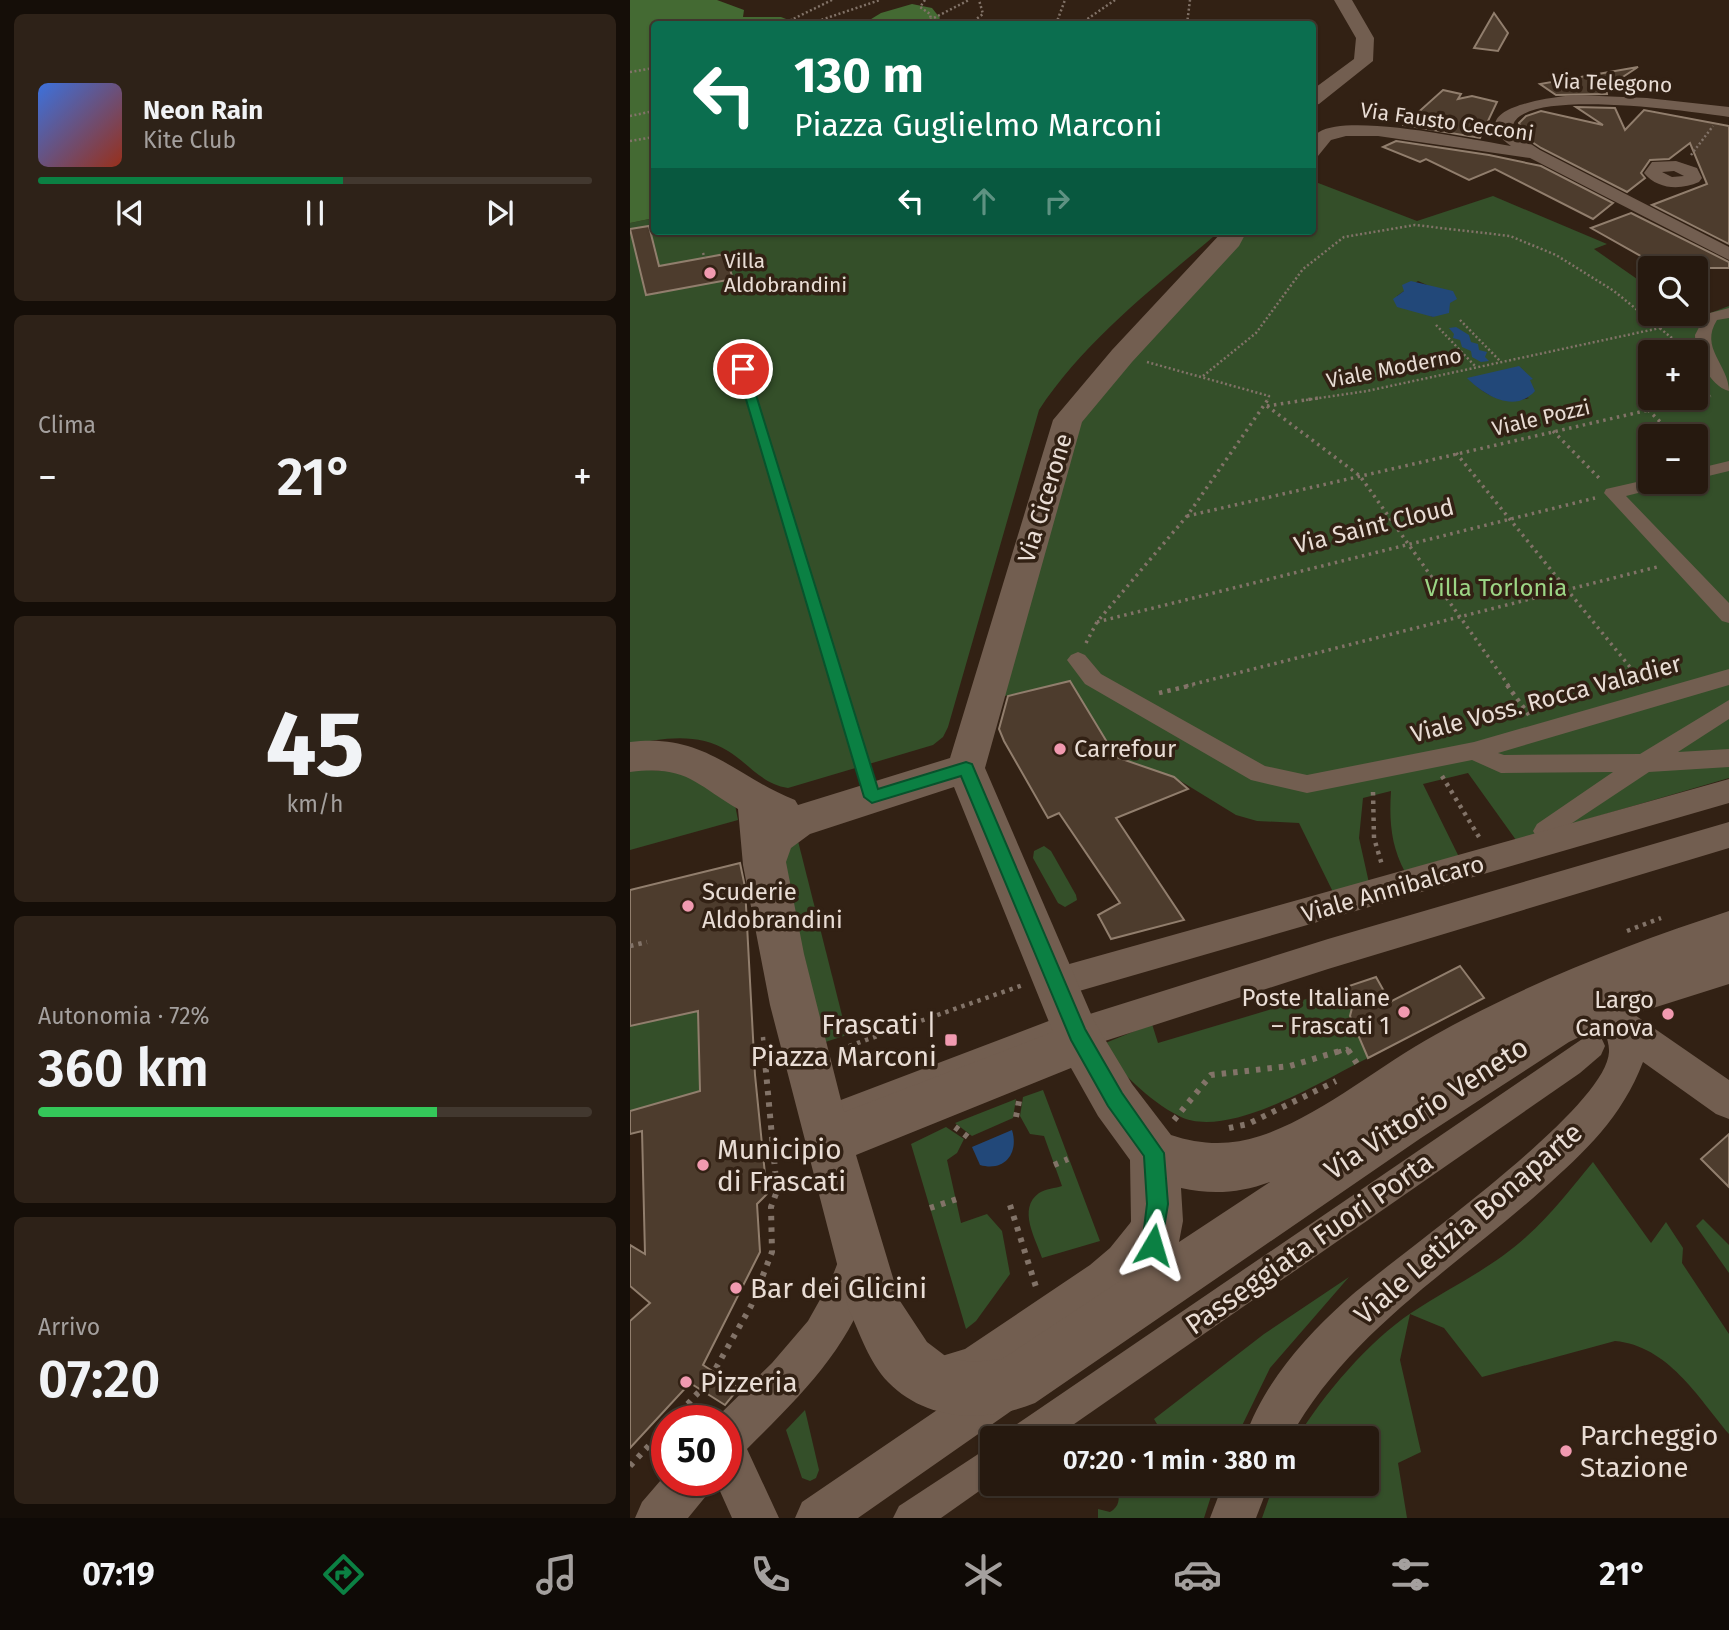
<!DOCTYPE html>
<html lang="it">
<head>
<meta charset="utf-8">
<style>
  :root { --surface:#26190f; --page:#2e2218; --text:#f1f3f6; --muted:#a4a09e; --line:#42382f; --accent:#0b8043 }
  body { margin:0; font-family:"Fira Sans",sans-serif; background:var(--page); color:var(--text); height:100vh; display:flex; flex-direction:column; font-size:26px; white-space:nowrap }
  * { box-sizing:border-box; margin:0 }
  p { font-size:23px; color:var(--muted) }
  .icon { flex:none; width:38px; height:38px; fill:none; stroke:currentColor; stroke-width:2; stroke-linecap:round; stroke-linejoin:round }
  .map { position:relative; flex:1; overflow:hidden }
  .side { display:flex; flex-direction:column; gap:14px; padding:14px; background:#150e08; width:630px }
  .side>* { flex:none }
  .top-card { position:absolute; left:21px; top:21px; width:665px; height:214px; border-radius:7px; box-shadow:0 2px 5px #0004,0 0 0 2px var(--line); background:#0b6e4f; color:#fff; overflow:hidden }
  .fabs { position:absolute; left:1008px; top:256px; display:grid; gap:14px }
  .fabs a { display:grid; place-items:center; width:70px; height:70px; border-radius:7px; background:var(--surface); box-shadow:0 2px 5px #0004,0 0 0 2px var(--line); font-size:35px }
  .speed { position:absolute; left:21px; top:1405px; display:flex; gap:14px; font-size:35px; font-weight:700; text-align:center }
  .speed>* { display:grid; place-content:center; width:91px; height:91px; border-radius:50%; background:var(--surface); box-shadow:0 2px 5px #0004,0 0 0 2px var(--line); line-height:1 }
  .speed .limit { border:10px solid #d22; background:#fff; color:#111 }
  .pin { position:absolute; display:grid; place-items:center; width:60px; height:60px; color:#fff; margin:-30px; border:4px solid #fff; border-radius:50%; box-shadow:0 2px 7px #0007 }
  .me { position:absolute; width:77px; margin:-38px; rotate:7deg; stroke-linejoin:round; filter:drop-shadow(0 0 5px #0008) }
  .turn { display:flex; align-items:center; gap:24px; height:147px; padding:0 28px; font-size:32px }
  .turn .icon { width:91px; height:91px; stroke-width:2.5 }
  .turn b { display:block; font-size:49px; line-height:60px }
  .lanes { display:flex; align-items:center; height:66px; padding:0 28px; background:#0003; justify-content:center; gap:35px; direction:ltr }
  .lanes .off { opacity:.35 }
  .big { font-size:52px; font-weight:600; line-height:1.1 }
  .side .widget { flex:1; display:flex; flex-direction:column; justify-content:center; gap:10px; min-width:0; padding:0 24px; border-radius:10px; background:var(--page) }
  .side .dial { align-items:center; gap:0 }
  .dial b { font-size:91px; line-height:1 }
  .song { display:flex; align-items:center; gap:21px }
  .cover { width:84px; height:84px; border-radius:10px; background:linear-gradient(135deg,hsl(220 70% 55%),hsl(10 70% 35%)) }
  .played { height:7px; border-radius:4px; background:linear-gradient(90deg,var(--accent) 55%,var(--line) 55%) }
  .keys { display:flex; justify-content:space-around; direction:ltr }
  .heat { display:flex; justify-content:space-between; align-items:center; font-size:38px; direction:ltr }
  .charge { height:10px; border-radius:5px; background:linear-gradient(90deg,#34c759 72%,var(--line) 0) }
  .trip { position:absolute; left:350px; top:1426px; width:399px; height:70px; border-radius:7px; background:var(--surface); box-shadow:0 2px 5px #0004,0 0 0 2px var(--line); font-weight:600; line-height:70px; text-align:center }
  .menu { display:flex; height:112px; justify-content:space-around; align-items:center; background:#0f0a06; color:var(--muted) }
  .menu .icon { width:49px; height:49px }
  .menu .active { color:var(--accent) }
  .menu b { font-size:32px; color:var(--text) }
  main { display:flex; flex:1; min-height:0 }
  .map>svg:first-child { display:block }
  .green { fill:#344f29; fill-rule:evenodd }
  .forest { fill:#446a33 }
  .water { fill:#224879 }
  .building { fill:#4d3c2d; stroke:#917e6d; stroke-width:2 }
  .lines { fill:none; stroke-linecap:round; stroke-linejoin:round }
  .path-far3 { stroke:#827368; stroke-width:2.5; stroke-dasharray:2 2.5; stroke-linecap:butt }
  .path-far2 { stroke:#827368; stroke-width:3.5; stroke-dasharray:2.5 4.5; stroke-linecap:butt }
  .path-far1 { stroke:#827368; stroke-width:4.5; stroke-dasharray:3.5 5; stroke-linecap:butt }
  .path { stroke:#827368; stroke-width:6; stroke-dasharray:4.5 7; stroke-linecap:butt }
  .service { fill:#725e50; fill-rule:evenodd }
  .pedestrian { fill:#725e50; fill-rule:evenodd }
  .minor { fill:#725e50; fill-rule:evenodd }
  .secondary { fill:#725e50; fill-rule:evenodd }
  .route { fill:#0b8043; stroke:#07532c; stroke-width:2 }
  .poi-dot { fill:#f19ab0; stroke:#322114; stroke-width:2.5 }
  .labels { text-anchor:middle; stroke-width:7; stroke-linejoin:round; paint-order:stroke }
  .far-street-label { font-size:21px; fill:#e9ddd5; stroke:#322114 }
  .far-poi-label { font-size:21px; fill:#e9ddd5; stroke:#322114; text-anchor:start }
  .street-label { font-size:24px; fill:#e9ddd5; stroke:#322114 }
  .park-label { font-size:24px; fill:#9cd585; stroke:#322114 }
  .poi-label { font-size:24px; fill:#e9ddd5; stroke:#322114; text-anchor:start }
  .near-poi-label { font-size:28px; fill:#e9ddd5; stroke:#322114; text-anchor:start }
  .near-street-label { font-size:28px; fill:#e9ddd5; stroke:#322114 }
</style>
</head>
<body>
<main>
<section class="side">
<div class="widget">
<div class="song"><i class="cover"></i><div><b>Neon Rain</b><p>Kite Club</p></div></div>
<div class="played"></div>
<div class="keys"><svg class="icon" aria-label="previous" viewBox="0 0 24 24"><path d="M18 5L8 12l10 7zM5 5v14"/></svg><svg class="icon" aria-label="pause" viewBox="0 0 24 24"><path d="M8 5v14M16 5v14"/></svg><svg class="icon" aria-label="next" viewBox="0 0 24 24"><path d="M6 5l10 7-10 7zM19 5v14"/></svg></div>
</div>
<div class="widget"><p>Clima</p>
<div class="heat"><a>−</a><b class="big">21°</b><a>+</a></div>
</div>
<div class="widget dial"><b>45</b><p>km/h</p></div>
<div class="widget"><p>Autonomia · 72%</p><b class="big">360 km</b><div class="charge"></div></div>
<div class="widget"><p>Arrivo</p><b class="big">07:20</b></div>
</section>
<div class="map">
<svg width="1099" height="1518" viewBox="0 0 1099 1518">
  <rect width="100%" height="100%" fill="#322114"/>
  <!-- green -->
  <g class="green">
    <path d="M683,181L787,221L863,196L977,244L964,249L1020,288V313H1056L1064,319L1099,306V778L886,840L838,773L793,784L829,857L775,872C761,846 759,821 761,791L733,798L729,838L739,883L703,892L669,823L627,821L606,815L544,777L486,757L440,681L371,697L443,424L614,231H682ZM788,281L806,289L817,307L803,317L783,309L767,296ZM1020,352H1066V397H1020ZM838,378L899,398C873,405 855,396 838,378ZM1020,436H1066V481H1020Z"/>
    <path d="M24,218V231H590C527,285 455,340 409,410L318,727L313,737L303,745L158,788C132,784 119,764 98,751C68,732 32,738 0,745V223Z"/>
    <polygon points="0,769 55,772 105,805 108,820 0,850"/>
    <polygon points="168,841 217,1035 186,1045 146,848"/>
    <polygon points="414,846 421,851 446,895 447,900 435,907 428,903 403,858 404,851"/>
    <path d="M713,988L722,1008L720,1016L738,1058C693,1080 597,1141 549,1116C517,1100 492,1071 468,1046L522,1024L528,1043Z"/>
    <polygon points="68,1011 70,1091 0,1111 0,1026"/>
    <path d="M413,1090L470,1241L412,1258C406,1239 387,1209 409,1193C415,1189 426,1188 432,1186L414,1136L400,1134L390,1116L393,1097Z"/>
    <polygon points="386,1099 383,1118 342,1136 325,1123"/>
    <polygon points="316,1127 334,1139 327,1153 317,1160 331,1223 357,1214 372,1231 380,1274 346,1321 336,1329 281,1144"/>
    <path d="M963,1162L1021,1243L1036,1222L1053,1248L1052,1263L1099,1334V1434C1067,1396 1038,1346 985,1341L852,1377L814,1328L780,1314L770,1360L791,1452L768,1463L777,1518H632L644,1484H737V1438H667C693,1395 739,1341 781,1313C820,1287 861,1269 896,1237C921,1215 942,1187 963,1162Z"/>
    <polygon points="1073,1219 1099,1245 1099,1273 1066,1226"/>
    <polygon points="719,1277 640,1368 606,1438 519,1438 530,1429 524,1419 634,1334"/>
    <polygon points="175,1410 189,1470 186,1478 180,1481 172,1478 156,1430"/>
    <path d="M509,1484H585L574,1518H468V1509L480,1512C489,1507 491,1498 486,1489L492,1496H500Z"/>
  </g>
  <!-- forest -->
  <g class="forest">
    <polygon points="0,0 87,0 114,10 113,17 151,17 169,24 24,24 24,218 0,223"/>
    <polygon points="282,4 302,8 310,18 305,24 233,24 251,13"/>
  </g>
  <!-- water -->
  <g class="water">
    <polygon points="781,281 823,291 827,299 820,303 819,313 803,317 767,307 763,299 774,291 772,285"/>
    <polygon points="826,327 839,335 841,342 848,344 849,350 857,352 855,357 859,361 851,362 842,357 841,351 832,347 830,340 823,338 824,334 819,328"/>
    <path d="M889,366L903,379L900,380L905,391C884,414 854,395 837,378Z"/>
    <path d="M382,1130C389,1153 375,1172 350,1165L342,1147Z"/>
  </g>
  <!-- building -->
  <g class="building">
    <polygon points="864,13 878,33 868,51 844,48"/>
    <polygon points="1008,67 976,88 977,94 926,95 910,84"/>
    <polygon points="813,90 831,94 828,99 842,96 867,102 850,138 774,125"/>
    <polygon points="946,107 985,108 995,130 1014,110 1099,126 1099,244 1022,205 1077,184 1060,143 1039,159 1020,160 1011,173 1015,178 997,192 911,148 896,138 889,123 896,116 911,111 973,125"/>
    <polygon points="766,141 859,155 911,166 983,203 963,219 865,169 839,180 796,159 790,162 753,147"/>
    <polygon points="1001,213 1099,262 1099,268 1032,268 961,228"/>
    <polygon points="19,226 29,266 95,254 103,279 16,295 0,229"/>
    <polygon points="440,681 486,757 544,777 558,789 486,818 554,920 481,939 468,915 490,903 429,813 418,818 374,741 369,729 378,696"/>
    <polygon points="110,863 115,887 125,1075 137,1194 127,1204 130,1252 73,1365 109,1388 95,1405 60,1383 0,1448 0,1321 20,1303 0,1286 0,1245 15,1254 12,1131 0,1134 0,1111 70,1091 68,1011 0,1026 0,890"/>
    <polygon points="830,966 854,998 738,1058 720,1016 722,1008 713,988 746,977 760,1002"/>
    <polygon points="1099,1134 1099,1187 1071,1159"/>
  </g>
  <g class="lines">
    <!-- path-far3 -->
    <g class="path-far3">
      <polyline points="202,0 161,20 185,22 250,0"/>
      <polyline points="295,0 290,7 300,14 301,20"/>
      <polyline points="292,24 339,0"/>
      <polyline points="340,24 353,14 349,0"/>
      <polyline points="426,24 435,0"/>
      <polyline points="450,24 485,0"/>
      <polyline points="557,24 560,0"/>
      <polyline points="0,72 24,68"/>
      <polyline points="0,116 24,111"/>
      <polyline points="0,141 24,137"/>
      <polyline points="1061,155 1083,126"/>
      <polyline points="73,253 75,258"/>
      <polyline points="830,320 871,362"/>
      <polyline points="806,325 846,367"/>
      <polyline points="517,362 639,396 638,400"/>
      <polyline points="573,376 626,333 673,269 714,237 785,225 880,236 926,255 984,291 1053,347"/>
      <polyline points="676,400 737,391 1030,328"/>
      <polyline points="1063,400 1081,396"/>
    </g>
    <!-- path-far2 -->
    <g class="path-far2">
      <polyline points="637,406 730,476 879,686"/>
      <polyline points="637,406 688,398"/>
      <polyline points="1018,410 1045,436"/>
      <polyline points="923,431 971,480"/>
      <polyline points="826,453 1013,683"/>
      <polyline points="557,516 1071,398"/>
      <polyline points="467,622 965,498"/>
      <polyline points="456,643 467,622 557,516 639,398"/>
      <polyline points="556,686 1027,567"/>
    </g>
    <!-- path-far1 -->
    <g class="path-far1">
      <polyline points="877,685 899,715"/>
      <polyline points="529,693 563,685"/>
      <polyline points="812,776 849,837"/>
      <polyline points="743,792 744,838 752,865"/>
      <polyline points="997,931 1031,918"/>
      <polyline points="0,946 17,942"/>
      <polyline points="133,1037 134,1052"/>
      <polyline points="219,1046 393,985"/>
      <polyline points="708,1052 717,1049 719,1052"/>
    </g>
    <!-- path -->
    <g class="path">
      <polyline points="718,1050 730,1068"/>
      <polyline points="386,1117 389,1101"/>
      <polyline points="544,1120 581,1075 660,1066 713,1050"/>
      <polyline points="325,1127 338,1137"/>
      <polyline points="599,1128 618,1124 706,1081"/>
      <polyline points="424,1165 438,1159"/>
      <polyline points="380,1205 406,1287"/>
      <polyline points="300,1208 327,1199"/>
      <polyline points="42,1421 78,1382 121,1306 142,1252 141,1207 147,1191 134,1050"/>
      <polyline points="0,1466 37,1426"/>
    </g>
    <!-- service -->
    <g class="service">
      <polygon points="105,340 110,343 249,797 247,801 237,801 235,797 100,343"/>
      <polygon points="437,1014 443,1017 445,1022 443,1027 195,1122 189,1120 186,1114 189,1108 195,1106"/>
    </g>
    <!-- pedestrian -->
    <g class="pedestrian">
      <path d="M1099,308V318L1087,320C1069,348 1099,365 1099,391C1079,386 1065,354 1065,335L1076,314Z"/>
      <polygon points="1099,461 1099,471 1066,479 1066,469"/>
      <polygon points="1020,479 1020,481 1043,481 1040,485 996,496 1099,603 1099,623 1092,621 974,493 976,489"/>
      <polygon points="448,652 455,655 471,674 635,766 677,775 844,742 1099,669 1099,685 868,753 874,755 1010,754 1099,700 1099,719 1048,752 1099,749 1099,767 1019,772 915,841 907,838 903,831 907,824 983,772 871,773 842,760 677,793 621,780 455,684 437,660 441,655"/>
      <polygon points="961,1033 971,1037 975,1046 971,1055 950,1073 424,1438 379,1438 384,1426"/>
      <polygon points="362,1445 362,1482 311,1518 263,1518 269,1506"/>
    </g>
    <!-- minor -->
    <g class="minor">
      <path d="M945,95L1017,98L1099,107V117C1064,112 895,87 883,125L884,133L910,150L1099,247V260L900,158L748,136H716L701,140L688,156L682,157C682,148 680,138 689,132C721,113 842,140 881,146C828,108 923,97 945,95Z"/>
      <path d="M1046,161L1067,168L1072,178L1069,182C1051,190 1028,190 1014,173L1022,162ZM1044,171L1054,176L1042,177L1032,172Z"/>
      <polygon points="1099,779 1099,803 425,998 413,994 408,983 413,972 425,968"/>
      <polygon points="1099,822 1099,848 698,969 447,1050 434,1046 429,1034 434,1022 447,1018 698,939"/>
      <path d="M961,974L973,978L1002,1013L1099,1080V1119L1086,1114L1013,1062C992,1117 955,1152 912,1190C824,1269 718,1332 660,1438H615C632,1386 674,1338 714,1302C763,1257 976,1111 979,1052C980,1027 954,1011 944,989L949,978Z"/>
      <path d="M519,1211L533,1217L539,1231C514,1290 425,1338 373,1374L384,1379L391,1394L384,1409L228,1518H165L172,1502L335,1391L317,1395L302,1389L296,1374L302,1359L335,1349L460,1265L480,1248L505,1217Z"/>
      <path d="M229,1238L243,1244L249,1258C222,1346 180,1386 117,1449L149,1518H102L85,1480H96V1421H83L142,1363L178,1321L201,1280L215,1244Z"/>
      <polygon points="37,1473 37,1480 82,1480 76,1496 58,1518 5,1518 12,1502"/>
      <polygon points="593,1484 639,1484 626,1518 580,1518"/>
    </g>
    <!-- secondary -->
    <g class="secondary">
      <polygon points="704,0 722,0 744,38 743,61 689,104 682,106 682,90 724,59 726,38"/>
      <path d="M593,231H617L609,246L502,362L452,422L355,768L464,1021L502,1084L541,1135C570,1145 601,1146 630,1136C691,1116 748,1066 805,1035C898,983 998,944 1099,911V984L982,1021L939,1042L791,1138L405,1403C356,1423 297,1422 258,1382C239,1362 230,1334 219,1310L140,1005L113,865L108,809C64,783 56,765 0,772V742C76,733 102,775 165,800L168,805L320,758L423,420L482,350ZM324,787L423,1032L214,1112L174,954L156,862L161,848L180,834ZM441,1068L468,1116L500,1160L501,1221L490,1281L372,1359L342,1362L318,1358L297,1342L270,1301L226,1155ZM640,1182L549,1242L553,1221L551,1188C582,1195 610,1193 640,1182Z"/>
    </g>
  </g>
  <!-- route -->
  <polygon class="route" points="113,366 118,369 248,789 336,762 342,764 455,1029 492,1093 534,1153 538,1204 530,1253 523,1256 515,1253 512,1245 517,1204 514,1156 478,1106 441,1040 331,776 242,803 234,797 107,369"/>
  <!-- markers -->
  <g class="poi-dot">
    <circle cx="80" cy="273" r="7"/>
    <circle cx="430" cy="749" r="7"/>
    <circle cx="58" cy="906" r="7"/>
    <circle cx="774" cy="1012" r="7"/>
    <circle cx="1038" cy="1014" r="7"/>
    <rect x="314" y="1033" width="14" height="14" rx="3.5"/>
    <circle cx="73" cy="1165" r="7"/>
    <circle cx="106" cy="1288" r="7"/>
    <circle cx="56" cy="1382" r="7"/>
    <circle cx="936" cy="1451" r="7"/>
  </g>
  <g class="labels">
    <!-- far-street labels -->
    <g class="far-street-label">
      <text transform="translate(982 83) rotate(2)" y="7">Via Telegono</text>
      <text transform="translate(817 122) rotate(8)" y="7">Via Fausto Cecconi</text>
      <text transform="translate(764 368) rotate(-11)" y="7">Viale Moderno</text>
      <text transform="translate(911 418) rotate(-13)" y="7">Viale Pozzi</text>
    </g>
    <!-- far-poi labels -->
    <g class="far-poi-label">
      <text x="94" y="268">Villa<tspan x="94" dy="24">Aldobrandini</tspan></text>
    </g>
    <!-- street labels -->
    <g class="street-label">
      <text transform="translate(415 498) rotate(-73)" y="8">Via Cicerone</text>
      <text transform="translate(744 526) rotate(-14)" y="8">Via Saint Cloud</text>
      <text transform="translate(916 699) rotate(-15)" y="8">Viale Voss. Rocca Valadier</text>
      <text transform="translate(763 889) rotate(-16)" y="8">Viale Annibalcaro</text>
    </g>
    <!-- park labels -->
    <g class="park-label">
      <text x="866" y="596">Villa Torlonia</text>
    </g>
    <!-- poi labels -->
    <g class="poi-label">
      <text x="444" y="757">Carrefour</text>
      <text x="72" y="900">Scuderie<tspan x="72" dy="28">Aldobrandini</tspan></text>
      <text x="760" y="1006" text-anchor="end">Poste Italiane<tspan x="760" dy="28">– Frascati 1</tspan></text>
      <text x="1024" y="1008" text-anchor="end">Largo<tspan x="1024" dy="28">Canova</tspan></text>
    </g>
    <!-- near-poi labels -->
    <g class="near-poi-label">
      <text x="307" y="1034" text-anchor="end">Frascati |<tspan x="307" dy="32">Piazza Marconi</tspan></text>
      <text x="87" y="1159">Municipio<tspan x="87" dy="32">di Frascati</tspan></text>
      <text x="120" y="1298">Bar dei Glicini</text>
      <text x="70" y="1392">Pizzeria</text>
      <text x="950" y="1445">Parcheggio<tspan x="950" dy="32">Stazione</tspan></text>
    </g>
    <!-- near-street labels -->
    <g class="near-street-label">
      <text transform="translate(796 1108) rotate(-33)" y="10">Via Vittorio Veneto</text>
      <text transform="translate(838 1223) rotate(-41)" y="10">Viale Letizia Bonaparte</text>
      <text transform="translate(679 1243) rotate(-35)" y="10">Passeggiata Fuori Porta</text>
    </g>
  </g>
</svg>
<div class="fabs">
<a><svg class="icon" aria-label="search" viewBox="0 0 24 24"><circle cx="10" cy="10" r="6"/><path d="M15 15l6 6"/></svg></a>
<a>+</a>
<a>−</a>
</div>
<div class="speed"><div class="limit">50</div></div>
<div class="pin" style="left:113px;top:369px;background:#d93025"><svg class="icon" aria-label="arrive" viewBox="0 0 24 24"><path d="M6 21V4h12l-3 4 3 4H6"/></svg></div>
<svg class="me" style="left:523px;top:1245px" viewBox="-20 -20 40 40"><path d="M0-17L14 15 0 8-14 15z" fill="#0b8043" stroke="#fff" stroke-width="4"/></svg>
<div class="trip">07:20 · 1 min · 380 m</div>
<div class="top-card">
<div class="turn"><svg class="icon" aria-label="left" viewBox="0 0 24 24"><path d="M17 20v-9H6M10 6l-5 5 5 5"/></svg><div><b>130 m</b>Piazza Guglielmo Marconi</div></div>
<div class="lanes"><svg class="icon" aria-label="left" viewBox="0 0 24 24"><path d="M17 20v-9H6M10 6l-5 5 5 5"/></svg><svg class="icon off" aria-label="ahead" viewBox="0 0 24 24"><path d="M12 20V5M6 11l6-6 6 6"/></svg><svg class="icon off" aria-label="right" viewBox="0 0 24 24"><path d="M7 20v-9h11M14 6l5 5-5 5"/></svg></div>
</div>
</div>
</main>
<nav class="menu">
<b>07:19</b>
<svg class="icon active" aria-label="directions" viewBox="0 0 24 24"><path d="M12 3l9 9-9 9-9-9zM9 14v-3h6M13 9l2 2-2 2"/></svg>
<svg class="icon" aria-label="music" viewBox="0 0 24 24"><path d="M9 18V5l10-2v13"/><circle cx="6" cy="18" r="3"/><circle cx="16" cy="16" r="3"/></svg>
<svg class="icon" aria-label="phone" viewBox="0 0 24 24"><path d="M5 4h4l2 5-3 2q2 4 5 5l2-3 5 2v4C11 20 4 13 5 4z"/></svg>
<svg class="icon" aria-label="climate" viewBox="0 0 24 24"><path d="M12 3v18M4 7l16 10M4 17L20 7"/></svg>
<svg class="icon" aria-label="car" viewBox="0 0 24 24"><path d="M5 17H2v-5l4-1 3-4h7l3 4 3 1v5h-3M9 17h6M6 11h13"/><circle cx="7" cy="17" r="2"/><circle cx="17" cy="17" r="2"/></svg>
<svg class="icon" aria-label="filters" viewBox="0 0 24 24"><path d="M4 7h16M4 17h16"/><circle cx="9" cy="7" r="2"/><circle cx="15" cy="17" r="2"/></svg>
<b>21°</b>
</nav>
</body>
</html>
